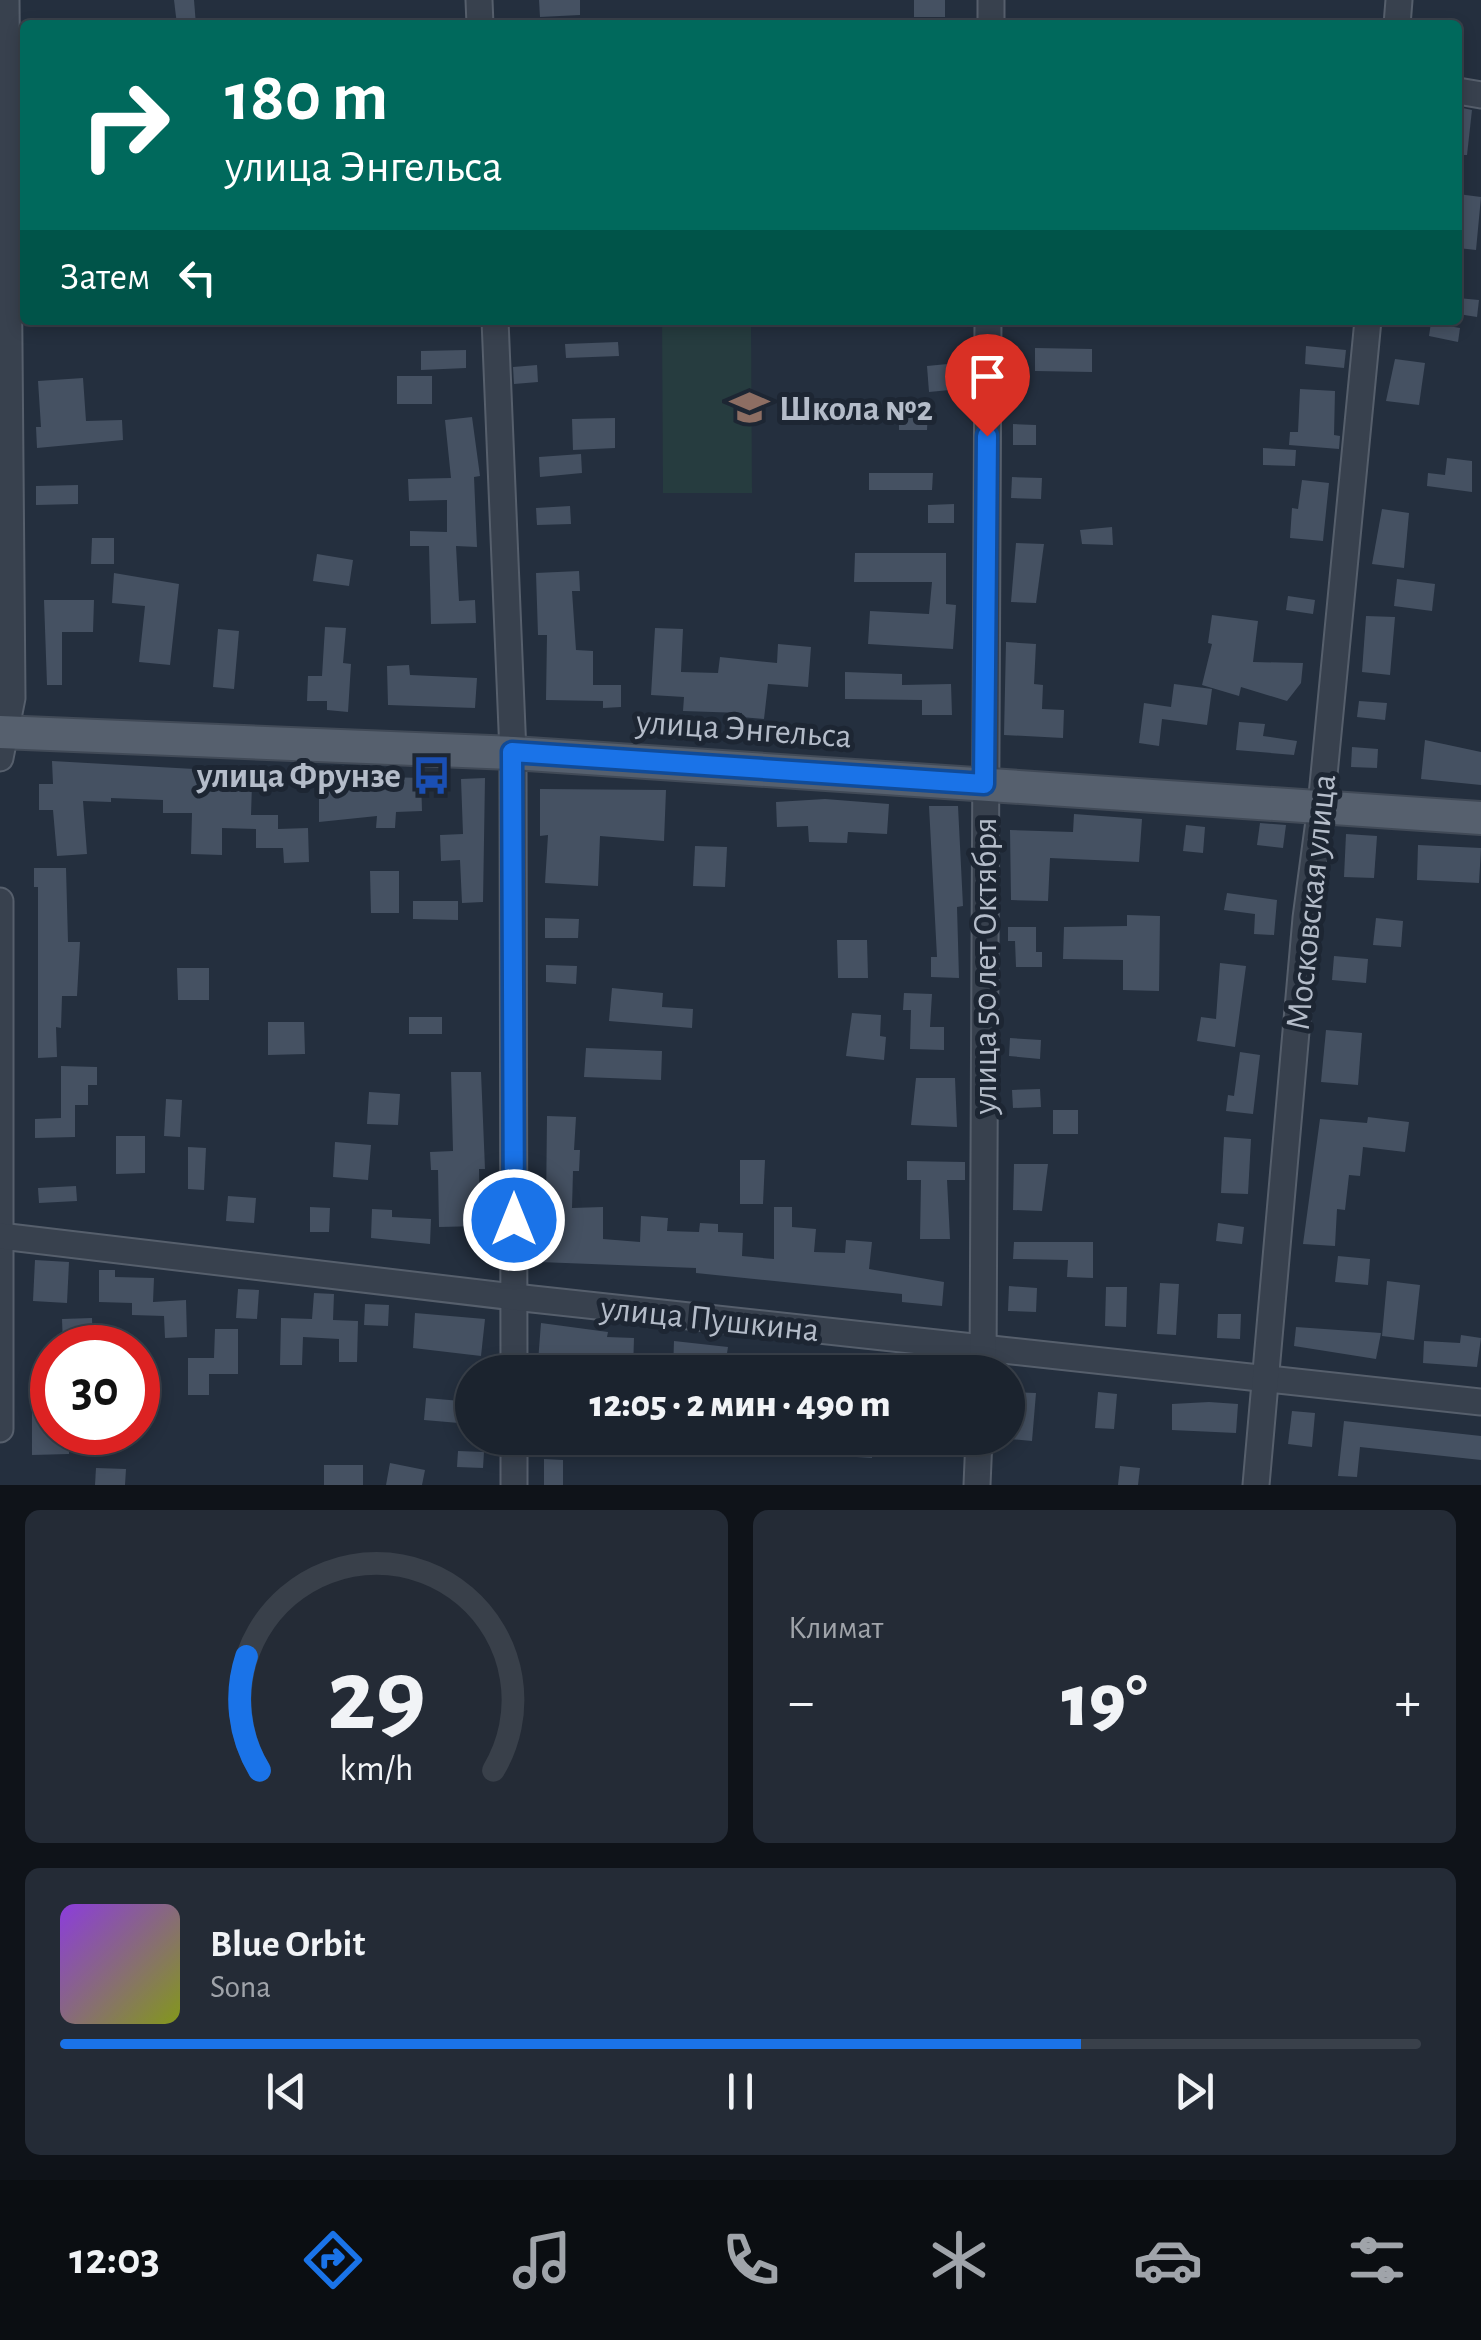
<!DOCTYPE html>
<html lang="ru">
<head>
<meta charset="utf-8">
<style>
  :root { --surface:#1b232e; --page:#242b36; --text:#f1f3f6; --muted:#a0a4aa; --line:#39404a; --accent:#1a73e8 }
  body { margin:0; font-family:"Alegreya Sans",sans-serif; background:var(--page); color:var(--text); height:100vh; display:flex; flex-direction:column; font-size:38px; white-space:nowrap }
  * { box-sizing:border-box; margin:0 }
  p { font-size:32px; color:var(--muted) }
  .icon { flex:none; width:55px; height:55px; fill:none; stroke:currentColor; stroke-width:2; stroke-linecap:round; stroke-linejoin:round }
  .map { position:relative; height:1485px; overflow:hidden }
  .drawer { display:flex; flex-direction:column; gap:25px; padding:25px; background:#0f1319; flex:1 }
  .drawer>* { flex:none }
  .banner { position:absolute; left:20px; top:20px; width:1442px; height:305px; border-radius:10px; box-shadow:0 5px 15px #0003,0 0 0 2px var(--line); background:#00695c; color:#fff; overflow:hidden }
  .speed { position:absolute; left:30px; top:1325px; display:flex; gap:20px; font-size:50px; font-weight:700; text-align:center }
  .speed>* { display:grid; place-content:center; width:130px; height:130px; border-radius:50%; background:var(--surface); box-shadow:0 5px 15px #0003,0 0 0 2px var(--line); line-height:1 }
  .speed .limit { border:15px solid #d22; background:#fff; color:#111 }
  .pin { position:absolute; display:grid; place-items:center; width:85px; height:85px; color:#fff; margin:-102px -42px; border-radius:50% 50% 50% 0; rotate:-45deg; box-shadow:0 0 10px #0007 }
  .pin .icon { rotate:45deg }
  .me { position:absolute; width:110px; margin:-55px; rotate:0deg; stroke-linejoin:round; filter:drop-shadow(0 0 8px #0008) }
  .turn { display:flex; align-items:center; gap:35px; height:210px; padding:0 40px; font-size:45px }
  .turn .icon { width:130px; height:130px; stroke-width:2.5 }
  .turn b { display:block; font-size:70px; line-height:85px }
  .then { display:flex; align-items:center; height:95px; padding:0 40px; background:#0003; gap:20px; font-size:38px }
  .big { font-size:75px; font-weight:800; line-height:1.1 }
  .drawer .card { flex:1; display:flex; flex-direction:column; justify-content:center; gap:15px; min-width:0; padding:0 35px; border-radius:15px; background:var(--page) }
  .drawer .dial { align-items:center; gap:0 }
  .dial svg { height:260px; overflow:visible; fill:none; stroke:var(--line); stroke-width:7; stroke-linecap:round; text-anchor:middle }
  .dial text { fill:var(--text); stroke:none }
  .song { display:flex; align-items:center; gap:30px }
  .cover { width:120px; height:120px; border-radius:15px; background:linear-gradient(135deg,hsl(270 70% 55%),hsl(70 70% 35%)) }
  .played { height:10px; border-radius:5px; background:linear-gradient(90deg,var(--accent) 75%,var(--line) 75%) }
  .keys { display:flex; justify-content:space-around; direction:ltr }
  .heat { display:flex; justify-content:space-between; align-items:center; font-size:55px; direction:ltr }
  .drawer .tiles { flex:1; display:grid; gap:25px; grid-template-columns:1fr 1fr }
  .card:last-child { grid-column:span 2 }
  .trip { position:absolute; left:455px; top:1355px; width:570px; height:100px; border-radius:50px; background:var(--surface); box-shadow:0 5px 15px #0003,0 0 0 2px var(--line); font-weight:800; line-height:100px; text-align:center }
  .menu { display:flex; height:160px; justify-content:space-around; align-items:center; background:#0b0e12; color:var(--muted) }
  .menu .icon { width:70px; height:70px }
  .menu .current { color:var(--accent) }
  .menu b { font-size:45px; color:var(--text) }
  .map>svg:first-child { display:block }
  .green { fill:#263c3f }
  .building { fill:#455162 }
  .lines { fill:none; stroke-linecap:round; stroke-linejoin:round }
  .minor-casing { stroke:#565f6c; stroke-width:29 }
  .major-casing { stroke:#414a57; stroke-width:36 }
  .minor { stroke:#38414e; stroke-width:25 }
  .major { stroke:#56606e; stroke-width:32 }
  .route-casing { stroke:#114b97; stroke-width:25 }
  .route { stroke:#1a73e8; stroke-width:18 }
  .labels { text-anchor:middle; stroke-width:10; stroke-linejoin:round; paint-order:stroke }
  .poi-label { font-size:35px; font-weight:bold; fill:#b4bcc9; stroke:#1d2633; text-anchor:start }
  .street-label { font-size:35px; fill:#b4bcc9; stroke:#1d2633 }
</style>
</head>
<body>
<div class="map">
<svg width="1481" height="1485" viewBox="0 0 1481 1485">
  <rect width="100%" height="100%" fill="#242f3e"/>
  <!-- green -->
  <polygon class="green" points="662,320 751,320 752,493 663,493"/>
  <!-- building -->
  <g class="building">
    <polygon points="174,0 194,0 196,25 177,25"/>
    <polygon points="539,0 580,0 580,15 540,17"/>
    <rect x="914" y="0" width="31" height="17"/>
    <polygon points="1458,107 1472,110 1467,155 1458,155"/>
    <polygon points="1458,194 1481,197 1476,250 1458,248"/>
    <polygon points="1458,298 1479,300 1477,317 1458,314"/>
    <polygon points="1431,323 1460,328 1458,342 1429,336"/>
    <polygon points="618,342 619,356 566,358 565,344"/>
    <polygon points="1306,346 1346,350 1344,368 1305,364"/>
    <polygon points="1035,348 1092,349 1092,372 1035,371"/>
    <polygon points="466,350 466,368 421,370 421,351"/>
    <polygon points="1395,359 1425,363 1419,405 1386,401"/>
    <polygon points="958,363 960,389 929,392 927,366"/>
    <polygon points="537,365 538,382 514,384 513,367"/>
    <rect x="397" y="376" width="35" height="28"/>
    <polygon points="83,378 86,421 122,420 123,440 37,448 36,427 41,427 38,381"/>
    <polygon points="1300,389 1335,391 1334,435 1340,436 1339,449 1289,445 1290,432 1298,432"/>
    <polygon points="899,408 928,409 927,430 899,430"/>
    <polygon points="472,417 480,476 474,477 477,547 456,546 459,601 475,600 476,623 431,624 429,546 410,546 410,531 447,532 447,500 409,501 408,479 451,478 445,420"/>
    <polygon points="615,418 615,448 573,450 572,419"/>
    <polygon points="1013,424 1036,425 1036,445 1013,445"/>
    <polygon points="1263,448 1296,450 1295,466 1263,465"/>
    <polygon points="581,454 582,473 540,477 539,457"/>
    <polygon points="1447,458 1472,461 1472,492 1427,486 1428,473 1445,475"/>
    <polygon points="869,473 933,473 932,490 869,490"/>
    <polygon points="1012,477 1042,478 1041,499 1011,498"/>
    <polygon points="1302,480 1329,483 1323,541 1290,538 1292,508 1298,509"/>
    <polygon points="78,485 78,504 36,505 36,486"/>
    <polygon points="954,504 954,523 928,523 928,505"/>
    <polygon points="570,506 571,524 537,525 536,508"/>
    <polygon points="1382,509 1409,513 1404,568 1372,564"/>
    <polygon points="1112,527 1113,545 1082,544 1080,530"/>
    <polygon points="92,538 114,538 114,564 91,564"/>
    <polygon points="1016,543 1044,544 1036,603 1011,602"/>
    <polygon points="855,553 946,553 946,604 956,605 953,649 868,644 870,611 929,614 932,582 854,582"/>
    <polygon points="317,554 353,560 349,586 313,581"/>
    <polygon points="579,571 580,591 572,591 576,650 593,651 593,685 621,685 621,707 603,708 603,701 546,700 547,635 538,635 536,573"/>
    <polygon points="114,573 179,584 170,665 139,662 145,606 112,603"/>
    <polygon points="1397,579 1435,584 1432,611 1394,606"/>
    <polygon points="1288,596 1315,600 1313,614 1286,610"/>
    <polygon points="44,600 94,600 93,632 62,632 62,685 47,685"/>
    <polygon points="1212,615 1258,621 1253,662 1303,663 1301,683 1287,701 1241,687 1239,696 1202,685 1212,644 1208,643"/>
    <polygon points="1366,616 1395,617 1390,675 1362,672"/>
    <polygon points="325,627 346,628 343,663 351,664 348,712 327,710 327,701 307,701 308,676 322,676"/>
    <polygon points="655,628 683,629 681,672 718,673 720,657 777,663 778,644 811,647 808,687 768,684 764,719 741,717 742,713 683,711 684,697 651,695"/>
    <polygon points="218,629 239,631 234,689 213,687"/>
    <polygon points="1006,642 1036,644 1034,684 1043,685 1042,709 1064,710 1063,738 1004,735"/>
    <polygon points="409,665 410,675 477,678 475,708 388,705 387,666"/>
    <polygon points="845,672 902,674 902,685 951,684 952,715 922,715 922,700 845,699"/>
    <polygon points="1174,684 1212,689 1207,725 1162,719 1159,746 1139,743 1144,703 1171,707"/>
    <polygon points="1359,701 1387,703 1385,720 1357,717"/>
    <polygon points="1239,722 1265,724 1263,736 1297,741 1294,755 1236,750"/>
    <polygon points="1425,740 1481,752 1481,785 1421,779"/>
    <polygon points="1352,747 1378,749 1377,768 1351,767"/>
    <polygon points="52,761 212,770 212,784 252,784 251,815 278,815 278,829 308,828 309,862 284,863 283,848 256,848 256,829 222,828 222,855 191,854 192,813 163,813 163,800 111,798 111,802 83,801 87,854 57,856 53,810 39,810 39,784 53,784"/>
    <polygon points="319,775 421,778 422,811 396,812 395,828 376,828 377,816 319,822"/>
    <polygon points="485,778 483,902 462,903 460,860 441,861 440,835 463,834 461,779"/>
    <polygon points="540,789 666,790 664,841 600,836 598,886 545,883 548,835 540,836"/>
    <polygon points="825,799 889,804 887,834 848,832 847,843 809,842 808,826 777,827 776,802"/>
    <polygon points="929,806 958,806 963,906 957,907 959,978 931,977 931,957 937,957"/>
    <polygon points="1074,814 1142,819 1139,862 1050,858 1048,901 1011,900 1010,830 1073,832"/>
    <polygon points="1260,823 1286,825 1283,848 1257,845"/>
    <polygon points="1186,825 1205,827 1203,853 1183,851"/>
    <polygon points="1346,834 1377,836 1374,878 1344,877"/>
    <polygon points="1418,845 1481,848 1479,883 1417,880"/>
    <polygon points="695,846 727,847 725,887 693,886"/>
    <polygon points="34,868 66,868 68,942 80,942 77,996 62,996 61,1028 56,1027 57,1057 38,1058 38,887 34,887"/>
    <polygon points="370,871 399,871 399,913 371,913"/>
    <polygon points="1227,893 1277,900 1274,935 1254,934 1255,914 1224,910"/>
    <polygon points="413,901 458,901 458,920 413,919"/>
    <polygon points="1127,915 1160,916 1159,991 1123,990 1123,960 1063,959 1064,927 1127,926"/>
    <polygon points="545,918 579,919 578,938 545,938"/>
    <polygon points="1376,918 1403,921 1401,947 1373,945"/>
    <polygon points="1008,927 1036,927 1036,952 1042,952 1042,967 1016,967 1015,941 1008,941"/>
    <polygon points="837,940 867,940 868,978 838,978"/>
    <polygon points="1334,956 1368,959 1366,983 1332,980"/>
    <polygon points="1220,963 1246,966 1235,1047 1197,1041 1201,1017 1216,1019"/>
    <polygon points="546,965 577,966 576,984 546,982"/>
    <polygon points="177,968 209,968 209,1000 178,1000"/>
    <polygon points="612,988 663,993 662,1007 693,1009 692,1028 609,1021"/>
    <polygon points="904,993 932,994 930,1027 944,1027 944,1050 910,1049 911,1010 903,1010"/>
    <polygon points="852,1013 881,1015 880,1036 886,1037 884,1060 846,1056"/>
    <rect x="409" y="1017" width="33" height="17"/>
    <polygon points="268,1022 304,1022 305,1054 268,1055"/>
    <polygon points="1326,1030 1362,1033 1358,1085 1321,1082"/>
    <polygon points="1010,1038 1041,1040 1040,1059 1009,1056"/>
    <polygon points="586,1048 662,1051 661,1080 584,1077"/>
    <polygon points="1240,1052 1260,1055 1253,1114 1226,1111 1228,1095 1234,1096"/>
    <polygon points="61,1066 97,1067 97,1085 88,1085 88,1105 75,1105 75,1137 35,1138 35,1119 61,1118"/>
    <polygon points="451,1072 481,1072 485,1169 479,1169 480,1226 439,1227 438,1170 431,1170 430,1152 453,1151"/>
    <polygon points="916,1078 955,1078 957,1127 911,1125"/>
    <polygon points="1040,1089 1041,1107 1013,1108 1012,1090"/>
    <polygon points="369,1092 400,1094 398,1125 367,1124"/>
    <polygon points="166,1099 182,1100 180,1137 164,1136"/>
    <rect x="1053" y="1110" width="25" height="24"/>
    <polygon points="547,1116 576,1117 574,1150 580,1150 579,1171 573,1171 572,1208 603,1207 603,1239 640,1242 641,1216 668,1218 667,1231 699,1232 700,1223 718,1224 718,1232 743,1233 742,1256 774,1259 774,1207 792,1207 792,1227 816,1229 814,1252 845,1253 846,1240 872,1242 869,1269 944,1282 942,1306 902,1302 902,1294 696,1273 696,1268 539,1262 546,1209"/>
    <polygon points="1368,1117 1409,1122 1405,1152 1363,1147 1360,1176 1349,1175 1345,1210 1337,1209 1335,1246 1303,1244 1320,1119 1367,1123"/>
    <polygon points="116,1136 145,1136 145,1173 116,1174"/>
    <polygon points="1224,1137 1251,1139 1248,1194 1221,1193"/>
    <polygon points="335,1142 371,1145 368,1180 333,1177"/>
    <polygon points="188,1147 206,1148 204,1190 188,1189"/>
    <polygon points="740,1160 765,1160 763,1204 740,1204"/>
    <polygon points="907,1161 965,1162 965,1180 947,1180 950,1239 920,1239 921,1180 907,1180"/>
    <polygon points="1014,1164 1048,1164 1042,1211 1013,1210"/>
    <polygon points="76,1186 77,1201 39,1203 38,1188"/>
    <polygon points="228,1196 256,1198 254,1223 226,1221"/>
    <polygon points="310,1207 330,1208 329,1232 310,1232"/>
    <polygon points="372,1209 392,1210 392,1217 431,1219 430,1244 371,1238"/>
    <polygon points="1218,1223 1244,1227 1242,1244 1216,1241"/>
    <polygon points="1014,1242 1093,1242 1093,1278 1067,1277 1068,1260 1013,1259"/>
    <polygon points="1338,1256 1370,1259 1368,1285 1335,1282"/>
    <polygon points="35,1260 69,1262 67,1303 33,1301"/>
    <polygon points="99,1270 115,1270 115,1277 154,1278 153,1302 186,1300 187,1337 165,1338 164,1316 132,1315 132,1303 99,1302"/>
    <polygon points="1387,1281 1420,1285 1414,1340 1382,1336"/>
    <polygon points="1160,1283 1179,1284 1176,1335 1157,1334"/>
    <polygon points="1009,1286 1037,1288 1036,1312 1008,1311"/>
    <polygon points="1106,1287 1127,1287 1126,1327 1105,1326"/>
    <polygon points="238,1289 259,1290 257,1319 236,1318"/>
    <polygon points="314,1293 334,1294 333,1320 358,1321 357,1362 339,1362 339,1339 303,1337 302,1365 280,1365 281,1318 312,1319"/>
    <polygon points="365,1304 389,1305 388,1326 364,1325"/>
    <polygon points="415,1313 485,1319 481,1356 413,1348"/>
    <polygon points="1218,1314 1241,1314 1240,1339 1217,1338"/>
    <polygon points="92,1318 93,1345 63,1346 62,1319"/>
    <polygon points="541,1323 608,1332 607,1337 634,1338 633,1370 538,1362"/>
    <polygon points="1296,1327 1381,1333 1376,1359 1294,1346"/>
    <polygon points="215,1329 238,1329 238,1374 209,1374 209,1395 188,1395 188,1358 214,1358"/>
    <polygon points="1461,1335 1481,1338 1477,1367 1423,1363 1424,1341 1460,1343"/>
    <polygon points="674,1341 728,1347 724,1372 673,1372"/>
    <polygon points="1012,1392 1036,1393 1032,1441 1009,1439"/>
    <polygon points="1098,1392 1117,1394 1114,1429 1095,1428"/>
    <polygon points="426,1398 461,1401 459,1423 424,1420"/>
    <polygon points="52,1402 52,1434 69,1433 69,1454 32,1455 32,1403"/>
    <polygon points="1209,1402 1238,1404 1236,1433 1172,1430 1172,1404"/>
    <polygon points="1292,1411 1315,1413 1312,1447 1288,1444"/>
    <polygon points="1344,1421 1481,1436 1481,1460 1360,1447 1357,1477 1338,1476"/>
    <polygon points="857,1438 873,1438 872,1458 856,1457"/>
    <polygon points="458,1451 484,1452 483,1468 457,1467"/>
    <polygon points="544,1459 563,1460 563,1485 544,1485"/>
    <polygon points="390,1463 425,1470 422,1485 386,1485"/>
    <rect x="324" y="1465" width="39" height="20"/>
    <polygon points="1120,1466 1140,1468 1138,1485 1118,1485"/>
    <polygon points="96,1468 126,1469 125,1485 95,1485"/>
  </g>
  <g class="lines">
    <defs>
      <g id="minor">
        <polyline points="479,0 480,25"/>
        <polyline points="991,25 991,0"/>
        <polyline points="1397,25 1399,0"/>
        <polyline points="1458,91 1481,95"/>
        <polyline points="495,320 513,753 514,1372"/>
        <polyline points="0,758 12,698 6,0"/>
        <polyline points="0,901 0,1429"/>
        <polyline points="0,1236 514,1297 1481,1402"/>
        <polyline points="983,1372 988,320"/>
        <polyline points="514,1438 514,1485"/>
        <polyline points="977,1485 979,1438"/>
        <polyline points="1256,1485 1306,918 1321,806 1368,320"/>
      </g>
      <polyline id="major" points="0,732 513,753 1481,818"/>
    </defs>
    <!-- minor casing -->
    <use href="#minor" class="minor-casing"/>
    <!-- major casing -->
    <use href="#major" class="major-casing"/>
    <!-- minor -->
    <use href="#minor" class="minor"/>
    <!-- major -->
    <use href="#major" class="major"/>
  </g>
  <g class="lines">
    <defs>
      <polyline id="route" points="514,1220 512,752 984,784 987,436"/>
    </defs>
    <!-- route casing -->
    <use href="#route" class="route-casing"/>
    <!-- route -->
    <use href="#route" class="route"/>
  </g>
  <!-- icons -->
  <defs>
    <symbol id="school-bare" viewBox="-9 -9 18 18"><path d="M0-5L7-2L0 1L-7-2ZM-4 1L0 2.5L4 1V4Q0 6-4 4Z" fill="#8d6e63" stroke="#1d2633" stroke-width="2.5" paint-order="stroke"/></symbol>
    <symbol id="bus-bare" viewBox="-9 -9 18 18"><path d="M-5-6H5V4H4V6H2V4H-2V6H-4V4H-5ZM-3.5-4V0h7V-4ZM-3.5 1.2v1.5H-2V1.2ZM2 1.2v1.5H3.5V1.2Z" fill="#1a4fb4" stroke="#1d2633" stroke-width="2.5" paint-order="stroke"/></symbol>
  </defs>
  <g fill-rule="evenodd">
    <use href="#school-bare" x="722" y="380" width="55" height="55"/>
    <use href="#bus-bare" x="404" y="748" width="55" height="55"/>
  </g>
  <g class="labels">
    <!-- poi labels -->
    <g class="poi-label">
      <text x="779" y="420">Школа №2</text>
      <text x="401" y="787" text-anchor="end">улица Фрунзе</text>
    </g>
    <!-- street labels -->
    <g class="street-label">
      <text transform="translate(744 728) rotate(4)" y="12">улица Энгельса</text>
      <text transform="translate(1310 902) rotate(-84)" y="12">Московская улица</text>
      <text transform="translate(984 966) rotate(-90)" y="12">улица 50 лет Октября</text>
      <text transform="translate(710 1318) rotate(6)" y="12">улица Пушкина</text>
    </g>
  </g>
</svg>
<div class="speed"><div class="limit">30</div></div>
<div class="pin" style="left:987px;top:436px;background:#d93025"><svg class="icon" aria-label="arrive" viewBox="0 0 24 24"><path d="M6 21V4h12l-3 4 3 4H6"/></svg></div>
<svg class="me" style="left:514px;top:1220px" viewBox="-20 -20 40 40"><circle r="17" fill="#1a73e8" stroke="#fff" stroke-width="3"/><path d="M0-11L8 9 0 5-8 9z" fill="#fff"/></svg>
<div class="trip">12:05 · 2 мин · 490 m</div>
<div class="banner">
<div class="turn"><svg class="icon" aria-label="right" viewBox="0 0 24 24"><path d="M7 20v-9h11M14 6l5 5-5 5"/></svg><div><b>180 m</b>улица Энгельса</div></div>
<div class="then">Затем<svg class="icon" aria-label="left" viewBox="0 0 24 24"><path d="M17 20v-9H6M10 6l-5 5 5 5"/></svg></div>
</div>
</div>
<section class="drawer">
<div class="tiles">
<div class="card dial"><svg viewBox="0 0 100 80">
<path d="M14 69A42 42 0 1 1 86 69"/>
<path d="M14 69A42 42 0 0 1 10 34" stroke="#1a73e8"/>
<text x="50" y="56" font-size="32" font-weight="700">29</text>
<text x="50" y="72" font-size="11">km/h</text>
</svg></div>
<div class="card"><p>Климат</p>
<div class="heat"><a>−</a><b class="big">19°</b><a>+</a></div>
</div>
<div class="card">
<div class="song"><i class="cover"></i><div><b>Blue Orbit</b><p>Sona</p></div></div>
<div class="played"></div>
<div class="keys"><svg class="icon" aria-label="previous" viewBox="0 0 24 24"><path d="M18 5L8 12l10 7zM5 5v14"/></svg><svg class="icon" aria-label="pause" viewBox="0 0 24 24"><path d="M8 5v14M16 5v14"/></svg><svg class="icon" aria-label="next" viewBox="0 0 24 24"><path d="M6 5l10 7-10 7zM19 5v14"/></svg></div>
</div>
</div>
</section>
<nav class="menu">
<b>12:03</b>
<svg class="icon current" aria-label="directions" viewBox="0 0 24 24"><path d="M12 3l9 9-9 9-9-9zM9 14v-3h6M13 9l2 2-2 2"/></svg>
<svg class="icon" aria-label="music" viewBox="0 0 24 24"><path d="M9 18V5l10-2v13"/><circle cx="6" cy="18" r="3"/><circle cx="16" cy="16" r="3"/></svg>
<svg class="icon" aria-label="phone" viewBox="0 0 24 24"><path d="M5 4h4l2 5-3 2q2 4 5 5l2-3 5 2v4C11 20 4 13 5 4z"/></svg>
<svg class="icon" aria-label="climate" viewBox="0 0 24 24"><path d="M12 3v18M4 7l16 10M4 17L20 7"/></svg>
<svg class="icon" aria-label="car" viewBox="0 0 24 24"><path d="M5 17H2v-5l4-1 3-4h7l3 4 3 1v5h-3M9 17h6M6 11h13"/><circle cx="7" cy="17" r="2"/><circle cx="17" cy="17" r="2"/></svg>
<svg class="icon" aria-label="filters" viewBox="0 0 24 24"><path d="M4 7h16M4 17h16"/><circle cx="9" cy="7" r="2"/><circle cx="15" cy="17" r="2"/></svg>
</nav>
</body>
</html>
